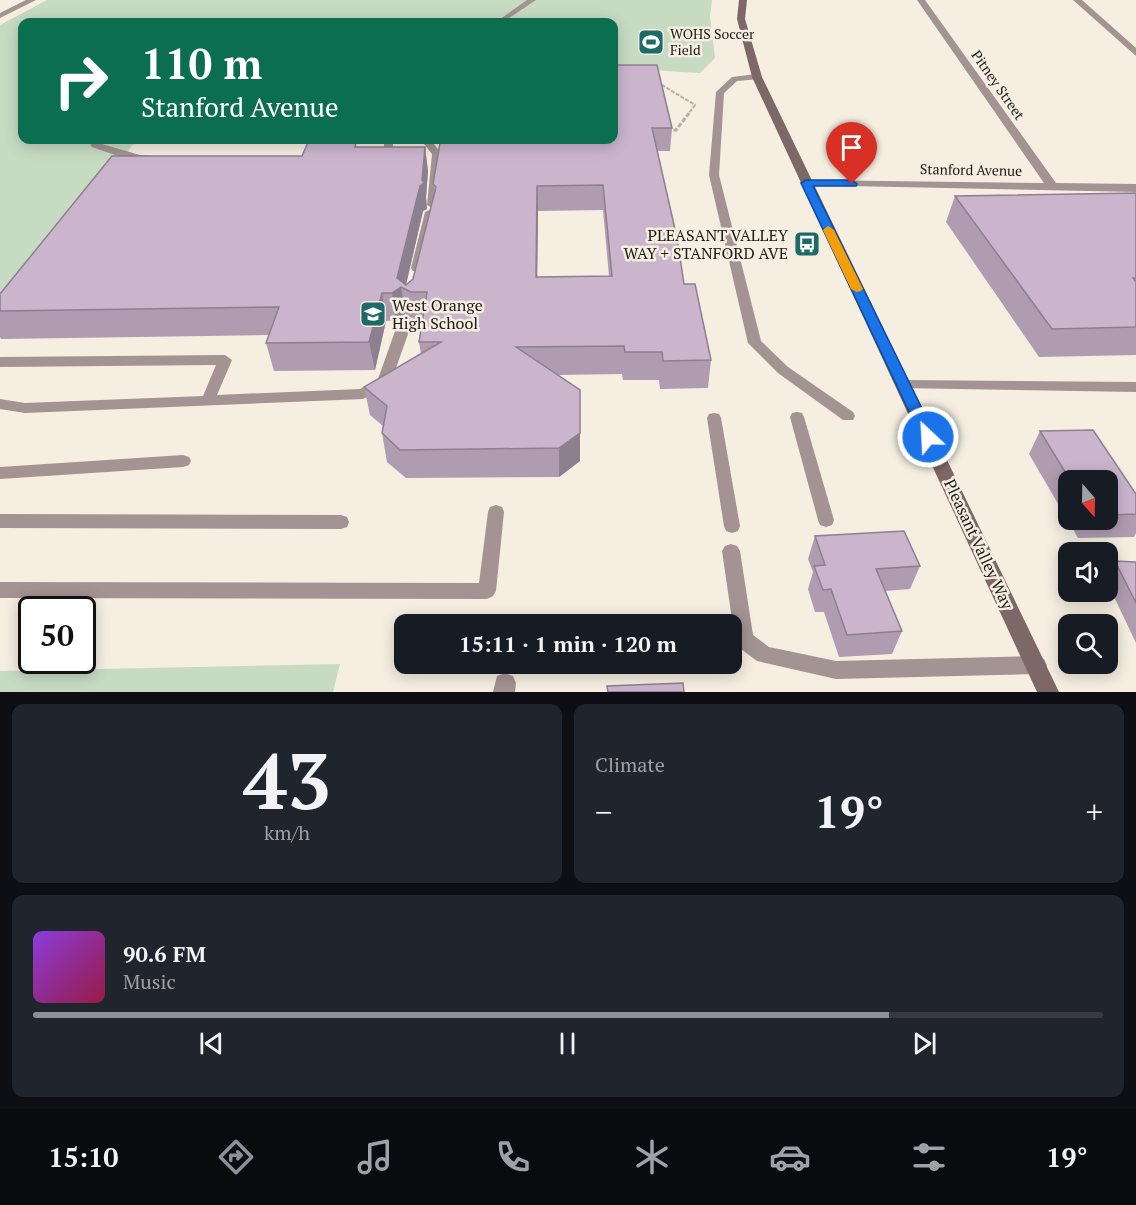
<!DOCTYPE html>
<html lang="en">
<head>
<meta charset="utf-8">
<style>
  :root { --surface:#171b24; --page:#20242c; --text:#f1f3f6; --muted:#9ea1a6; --line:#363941; --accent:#8c9099 }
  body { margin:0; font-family:"PT Serif",serif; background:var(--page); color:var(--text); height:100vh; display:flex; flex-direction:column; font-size:22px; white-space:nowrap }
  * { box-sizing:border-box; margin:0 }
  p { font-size:20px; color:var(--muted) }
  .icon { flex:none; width:33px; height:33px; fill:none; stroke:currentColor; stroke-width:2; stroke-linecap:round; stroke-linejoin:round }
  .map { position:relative; height:692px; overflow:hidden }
  .side { display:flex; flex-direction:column; gap:12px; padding:12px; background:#0d0f14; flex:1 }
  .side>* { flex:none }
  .guide { position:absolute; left:18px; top:18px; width:600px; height:126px; border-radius:12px; box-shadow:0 3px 15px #0003; background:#0b6e4f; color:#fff; overflow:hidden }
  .needle { width:39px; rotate:160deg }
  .buttons { position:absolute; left:1058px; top:470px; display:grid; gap:12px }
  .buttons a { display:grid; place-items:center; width:60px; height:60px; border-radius:12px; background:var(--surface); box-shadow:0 3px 15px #0003; font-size:30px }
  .speed { position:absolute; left:18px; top:596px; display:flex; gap:12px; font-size:30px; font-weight:700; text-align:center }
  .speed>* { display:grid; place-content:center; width:78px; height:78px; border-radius:50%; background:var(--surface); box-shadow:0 3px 15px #0003; line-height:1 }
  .speed .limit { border:3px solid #111; border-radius:9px; background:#fff; color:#111 }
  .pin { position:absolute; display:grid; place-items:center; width:51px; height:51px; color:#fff; margin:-62px -26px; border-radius:50% 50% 50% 0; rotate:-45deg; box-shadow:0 0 6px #0007 }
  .pin .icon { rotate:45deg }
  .me { position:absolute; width:66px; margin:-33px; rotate:335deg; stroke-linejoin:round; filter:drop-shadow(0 0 4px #0008) }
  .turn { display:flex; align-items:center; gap:21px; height:126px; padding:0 24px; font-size:27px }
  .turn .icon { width:78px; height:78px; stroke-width:2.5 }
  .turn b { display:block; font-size:42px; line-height:51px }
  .big { font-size:45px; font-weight:700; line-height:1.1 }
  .side .card { flex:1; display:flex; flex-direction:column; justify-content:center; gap:9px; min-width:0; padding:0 21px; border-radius:12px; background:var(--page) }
  .side .dial { align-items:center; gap:0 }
  .dial b { font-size:78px; line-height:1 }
  .song { display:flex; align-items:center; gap:18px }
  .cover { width:72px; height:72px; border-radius:9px; background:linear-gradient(135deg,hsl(270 70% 55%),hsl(340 70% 35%)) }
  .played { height:6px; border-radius:3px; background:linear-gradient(90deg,var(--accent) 80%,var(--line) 80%) }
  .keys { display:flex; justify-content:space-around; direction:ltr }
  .heat { display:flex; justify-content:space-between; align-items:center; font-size:33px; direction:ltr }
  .side .tiles { flex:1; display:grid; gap:12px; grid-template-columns:1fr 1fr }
  .card:last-child { grid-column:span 2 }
  .trip { position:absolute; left:394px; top:614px; width:348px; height:60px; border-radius:12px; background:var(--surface); box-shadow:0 3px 15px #0003; font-weight:700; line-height:60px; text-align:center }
  .tabs { display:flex; height:96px; justify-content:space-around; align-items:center; background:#090b0e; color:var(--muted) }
  .tabs .icon { width:42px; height:42px }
  .tabs .current { color:var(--accent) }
  .tabs b { font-size:27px; color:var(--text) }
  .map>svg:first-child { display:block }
  .green { fill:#c7dbc3 }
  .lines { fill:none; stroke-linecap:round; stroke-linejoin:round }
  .path-far1 { stroke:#b4aea4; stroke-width:2; stroke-dasharray:4 1.5; stroke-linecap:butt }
  .path { stroke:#b4aea4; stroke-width:3; stroke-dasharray:4.5 2; stroke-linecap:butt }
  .service { fill:#a39392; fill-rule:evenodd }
  .minor { fill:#a39392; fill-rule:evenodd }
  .secondary { fill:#7e6767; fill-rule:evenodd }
  .wall { fill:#af9cb0; fill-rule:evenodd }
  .shaded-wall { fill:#8e7f90 }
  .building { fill:#cbb5cd; stroke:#8e7f90; stroke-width:1.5; fill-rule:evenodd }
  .route { fill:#1a73e8; stroke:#114b97; stroke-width:1.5 }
  .slow { fill:#f59e0b }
  .labels { text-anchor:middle; stroke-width:5; stroke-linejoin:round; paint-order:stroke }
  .far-poi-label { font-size:14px; fill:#1d1a16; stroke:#f5eee1; text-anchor:start }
  .far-street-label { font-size:14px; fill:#1d1a16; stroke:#f5eee1 }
  .poi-label { font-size:16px; fill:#1d1a16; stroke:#f5eee1; text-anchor:end }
  .street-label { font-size:16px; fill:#1d1a16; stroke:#f5eee1 }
</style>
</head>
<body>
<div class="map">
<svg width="1136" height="692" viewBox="0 0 1136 692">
  <rect width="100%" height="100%" fill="#f5eee1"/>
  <!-- green -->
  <g class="green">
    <polygon points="47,0 712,0 710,17 715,58 700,73 614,68 614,22 22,22 22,140 136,140 107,181 0,314 0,25"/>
    <polygon points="340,664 333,692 0,692 0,671"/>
  </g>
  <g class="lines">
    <!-- path-far1 -->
    <polyline class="path-far1" points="657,82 695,105 689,113"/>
    <!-- path -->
    <polyline class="path" points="667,131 676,130 690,112"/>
    <!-- service -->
    <g class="service">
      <polygon points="527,0 536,0 503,22 496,22"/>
      <polygon points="757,74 761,77 760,79 737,81 724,93 719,175 761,341 788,367 853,412 855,416 853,420 843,420 778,373 748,343 709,175 716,92 732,77"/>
      <polygon points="384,140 393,140 393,157 380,158 375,155 384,152"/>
      <polygon points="424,140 433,140 434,144 442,154 437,205 432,208 427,205 432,154 424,144"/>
      <path d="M95,142L140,155L155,156L156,158C143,167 107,152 92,147L90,145Z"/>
      <polygon points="431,209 437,212 423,268 421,271 413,271 411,268 425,212"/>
      <polygon points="406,316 413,320 391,382 389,385 363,399 25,413 0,409 0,399 25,403 203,396 216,365 0,367 0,357 225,355 232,360 217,395 360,389 378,379 399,320"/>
      <polygon points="904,380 1136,382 1136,392 899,388 897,385 899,382"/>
      <polygon points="797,412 802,413 804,417 834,520 832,525 826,527 820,525 818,520 790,417 792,413"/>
      <polygon points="714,413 719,414 721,418 740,526 738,531 732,533 726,531 724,526 707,418 709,414"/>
      <polygon points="183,455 189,457 191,461 189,465 183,467 0,479 0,467"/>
      <polygon points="496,505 502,507 504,512 496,591 493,596 487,599 0,598 0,582 479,583 488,512 490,507"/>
      <polygon points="0,514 341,515 347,517 349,522 347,527 341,529 0,528"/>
      <polygon points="731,544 737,546 740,551 753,635 769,647 836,661 1037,656 1044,659 1047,665 1044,671 1037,674 836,679 757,661 737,646 735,640 722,551 725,546"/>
    </g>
    <!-- minor -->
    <g class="minor">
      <polygon points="26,0 36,0 0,18 0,13"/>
      <polygon points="917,0 925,0 1056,183 1136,184 1136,192 802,185 800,183 806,180 1044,183"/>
      <polygon points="1073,0 1082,0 1136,48 1136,56"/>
      <polygon points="505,673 513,676 516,683 515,692 493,692 497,676"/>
    </g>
    <!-- secondary -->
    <polygon class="secondary" points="739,0 747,0 745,19 762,77 1059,692 1037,692 752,77 737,19"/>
  </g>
  <!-- wall -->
  <g class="wall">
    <path d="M614,65L672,128L670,151H657L684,284L711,360L708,388L660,389L659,380H623L622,374L558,375L580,433V461L559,477L406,478L387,462L382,433L383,426L370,415L364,387L421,354L419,342L423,320H415L405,314L396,320L386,321L375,370L274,371L266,343L269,335L1,339L0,337V294L347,143L357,147H425L428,171L426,197L427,209L423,211L406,285L413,279L435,194L433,184ZM603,210L609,276L537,277L538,211Z"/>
    <polygon points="1136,193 1136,355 1039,357 946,222 955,196"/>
    <path d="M1040,431L1136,494V533L1134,537L1078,538L1029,454ZM1068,480H1107V519H1068Z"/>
    <polygon points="815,536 920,566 910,589 885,591 902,631 892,654 839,657 824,612 815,612 808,589 813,572 808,559"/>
    <polygon points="1115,561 1136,562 1136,643 1107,582 1107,573"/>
  </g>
  <!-- shaded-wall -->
  <g class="shaded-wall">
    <polygon points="425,147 428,171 426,197 427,209 423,211 405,289 401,287 405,314 396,320 392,293 422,180"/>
    <polygon points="537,186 538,211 537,304 536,277"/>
    <polygon points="382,293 386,321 375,370 369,342"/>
    <polygon points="580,433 580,461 559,477 559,448"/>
  </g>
  <!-- building -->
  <g class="building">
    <path d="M614,65H657L672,128H652L677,238L684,284H695L711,360L663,361L662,352H625L624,346L516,347L580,390V433L559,448L400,450L382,433L387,406L364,387L441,342H419L427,292H411L401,287L392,293H382L369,342L266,343L279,307L0,311V294L112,156H302L309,140H346L345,143H356L355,147H425L422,180L424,183L420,186L397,278L406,285L413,279L436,187L433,184L440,143L442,140H614ZM603,185L612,276L536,277L537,186Z"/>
    <polygon points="1136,193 1136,278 1133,278 1136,282 1136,327 1052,329 955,196"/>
    <polygon points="1093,430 1136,494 1136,514 1107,515 1107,480 1070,480 1040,431"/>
    <polygon points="904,531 920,566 876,569 902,631 847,635 831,589 823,590 814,566 825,565 815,536"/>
    <polygon points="1115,561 1136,562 1136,603"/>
    <polygon points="683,683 684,692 608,692 607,686"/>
  </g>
  <!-- route -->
  <polygon class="route" points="852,180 857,184 856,186 813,186 936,437 934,441 923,441 921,437 801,183 806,180"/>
  <!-- slow -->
  <polygon class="slow" points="828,226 834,230 863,289 861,291 857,292 851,289 823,230"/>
  <!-- icons -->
  <defs>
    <symbol id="stadium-square" viewBox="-11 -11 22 22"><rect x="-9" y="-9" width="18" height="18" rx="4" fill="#1d6a67" stroke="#f5eee1"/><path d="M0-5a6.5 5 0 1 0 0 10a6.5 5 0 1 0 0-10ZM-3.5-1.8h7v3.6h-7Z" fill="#fff"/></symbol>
    <symbol id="bus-square" viewBox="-11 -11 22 22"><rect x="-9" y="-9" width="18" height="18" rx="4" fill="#1d6a67" stroke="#f5eee1"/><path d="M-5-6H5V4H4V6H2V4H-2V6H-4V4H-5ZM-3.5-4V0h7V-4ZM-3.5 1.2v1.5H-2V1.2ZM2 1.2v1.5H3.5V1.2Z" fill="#fff"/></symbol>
    <symbol id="school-square" viewBox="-11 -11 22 22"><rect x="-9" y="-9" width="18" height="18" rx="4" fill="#1d6a67" stroke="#f5eee1"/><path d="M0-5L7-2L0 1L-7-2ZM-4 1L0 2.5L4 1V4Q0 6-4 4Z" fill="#fff"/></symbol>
  </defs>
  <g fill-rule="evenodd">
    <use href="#stadium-square" x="636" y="27" width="30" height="30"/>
    <use href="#bus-square" x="792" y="229" width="30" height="30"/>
    <use href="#school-square" x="358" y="299" width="30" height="30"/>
  </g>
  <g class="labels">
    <!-- far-poi labels -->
    <g class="far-poi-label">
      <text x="670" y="39">WOHS Soccer<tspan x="670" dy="16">Field</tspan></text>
    </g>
    <!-- far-street labels -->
    <g class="far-street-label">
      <text transform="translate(998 85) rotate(55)" y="5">Pitney Street</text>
      <text transform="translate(971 170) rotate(1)" y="5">Stanford Avenue</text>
    </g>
    <!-- poi labels -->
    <g class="poi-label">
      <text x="788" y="241">PLEASANT VALLEY<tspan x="788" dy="18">WAY + STANFORD AVE</tspan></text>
      <text x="392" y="311" text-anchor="start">West Orange<tspan x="392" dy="18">High School</tspan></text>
    </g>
    <!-- street labels -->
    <g class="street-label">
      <text transform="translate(979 544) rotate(65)" y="6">Pleasant Valley Way</text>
    </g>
  </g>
</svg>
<div class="buttons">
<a><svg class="needle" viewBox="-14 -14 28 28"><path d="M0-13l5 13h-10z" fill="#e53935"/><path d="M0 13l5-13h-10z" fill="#9ea1a6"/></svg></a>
<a><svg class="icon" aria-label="sound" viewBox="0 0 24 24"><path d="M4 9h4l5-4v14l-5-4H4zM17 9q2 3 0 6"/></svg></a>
<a><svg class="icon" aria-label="search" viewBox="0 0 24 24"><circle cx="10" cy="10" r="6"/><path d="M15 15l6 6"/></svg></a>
</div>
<div class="speed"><div class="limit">50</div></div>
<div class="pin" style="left:852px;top:184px;background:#d93025"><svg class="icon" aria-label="arrive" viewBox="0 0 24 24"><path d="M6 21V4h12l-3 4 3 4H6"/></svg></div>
<svg class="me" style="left:928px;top:437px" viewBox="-20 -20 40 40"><circle r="17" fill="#1a73e8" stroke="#fff" stroke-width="3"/><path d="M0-11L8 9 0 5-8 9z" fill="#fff"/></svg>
<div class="trip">15:11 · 1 min · 120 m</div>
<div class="guide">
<div class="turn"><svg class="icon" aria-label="right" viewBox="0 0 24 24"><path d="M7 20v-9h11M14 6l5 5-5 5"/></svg><div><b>110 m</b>Stanford Avenue</div></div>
</div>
</div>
<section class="side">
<div class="tiles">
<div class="card dial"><b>43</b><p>km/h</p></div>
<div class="card"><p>Climate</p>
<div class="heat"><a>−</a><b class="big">19°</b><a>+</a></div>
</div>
<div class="card">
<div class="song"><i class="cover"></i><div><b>90.6 FM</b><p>Music</p></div></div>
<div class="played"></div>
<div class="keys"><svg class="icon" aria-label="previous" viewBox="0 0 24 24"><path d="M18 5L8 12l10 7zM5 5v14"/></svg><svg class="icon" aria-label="pause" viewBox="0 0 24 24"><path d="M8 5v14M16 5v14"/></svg><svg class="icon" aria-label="next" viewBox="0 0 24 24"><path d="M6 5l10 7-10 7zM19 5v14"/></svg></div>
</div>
</div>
</section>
<nav class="tabs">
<b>15:10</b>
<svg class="icon current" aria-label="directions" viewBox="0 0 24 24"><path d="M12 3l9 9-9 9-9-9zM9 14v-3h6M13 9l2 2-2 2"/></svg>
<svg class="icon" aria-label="music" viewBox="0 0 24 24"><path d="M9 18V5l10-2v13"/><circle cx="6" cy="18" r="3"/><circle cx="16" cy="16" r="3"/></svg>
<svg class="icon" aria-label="phone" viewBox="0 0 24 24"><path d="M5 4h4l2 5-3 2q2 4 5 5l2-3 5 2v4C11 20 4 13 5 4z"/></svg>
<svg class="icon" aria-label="climate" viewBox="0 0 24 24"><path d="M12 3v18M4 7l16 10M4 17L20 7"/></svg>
<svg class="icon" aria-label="car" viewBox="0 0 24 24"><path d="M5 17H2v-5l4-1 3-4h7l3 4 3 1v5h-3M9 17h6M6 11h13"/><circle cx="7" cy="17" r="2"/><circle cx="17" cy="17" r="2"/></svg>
<svg class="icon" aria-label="filters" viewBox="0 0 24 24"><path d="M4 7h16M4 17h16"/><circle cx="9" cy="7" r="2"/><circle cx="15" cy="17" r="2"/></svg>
<b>19°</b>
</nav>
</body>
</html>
